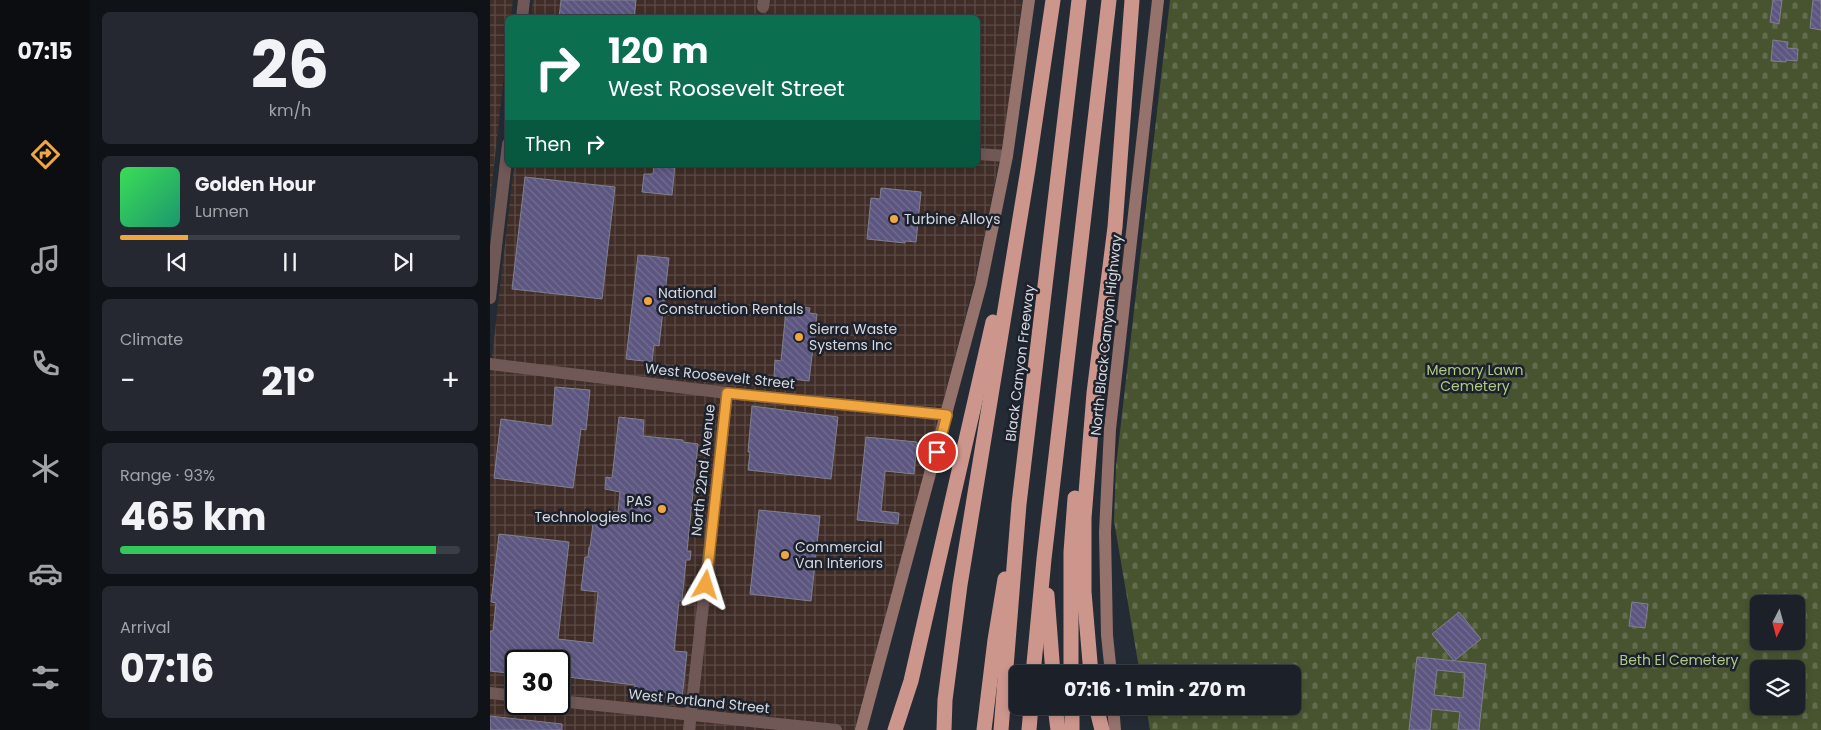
<!DOCTYPE html>
<html lang="en">
<head>
<meta charset="utf-8">
<style>
  :root { --surface:#1c2028; --page:#252830; --text:#f1f3f6; --muted:#a0a3a8; --line:#3a3e45; --accent:#f1a640 }
  body { margin:0; font-family:Poppins,sans-serif; background:var(--page); color:var(--text); height:100vh; display:flex; flex-direction:column; font-size:19px; white-space:nowrap }
  * { box-sizing:border-box; margin:0 }
  p { font-size:16px; color:var(--muted) }
  .icon { flex:none; width:28px; height:28px; fill:none; stroke:currentColor; stroke-width:2; stroke-linecap:round; stroke-linejoin:round }
  .map { position:relative; flex:1; overflow:hidden }
  .panel { display:flex; flex-direction:column; gap:12px; padding:12px; background:#0f1216; width:400px }
  .panel>* { flex:none }
  .banner { position:absolute; left:15px; top:15px; width:475px; height:152px; border-radius:8px; box-shadow:0 2px 8px #0003,0 0 0 1px var(--line); background:#0b6e4f; color:#fff; overflow:hidden }
  .needle { width:32px; rotate:186deg }
  .fabs { position:absolute; left:1260px; top:595px; display:grid; gap:10px }
  .fabs a { display:grid; place-items:center; width:55px; height:55px; border-radius:8px; background:var(--surface); box-shadow:0 2px 8px #0003,0 0 0 1px var(--line); font-size:25px }
  .speed { position:absolute; left:15px; top:650px; display:flex; gap:10px; font-size:25px; font-weight:700; text-align:center }
  .speed>* { display:grid; place-content:center; width:65px; height:65px; border-radius:50%; background:var(--surface); box-shadow:0 2px 8px #0003,0 0 0 1px var(--line); line-height:1 }
  .speed .limit { border:2px solid #111; border-radius:8px; background:#fff; color:#111 }
  .pin { position:absolute; display:grid; place-items:center; width:42px; height:42px; color:#fff; margin:-21px; border:2px solid #fff; border-radius:50%; box-shadow:0 1px 5px #0007 }
  .me { position:absolute; width:55px; margin:-28px; rotate:6deg; stroke-linejoin:round; filter:drop-shadow(0 0 4px #0008) }
  .turn { display:flex; align-items:center; gap:18px; height:105px; padding:0 20px; font-size:22px }
  .turn .icon { width:65px; height:65px; stroke-width:2.5 }
  .turn b { display:block; font-size:35px; line-height:42px }
  .then { display:flex; align-items:center; height:48px; padding:0 20px; background:#0003; gap:10px; font-size:19px }
  .big { font-size:38px; font-weight:700; line-height:1.1 }
  .panel .card { flex:1; display:flex; flex-direction:column; justify-content:center; gap:8px; min-width:0; padding:0 18px; border-radius:8px; background:var(--page) }
  .panel .dial { align-items:center; gap:0 }
  .dial b { font-size:65px; line-height:1 }
  .song { display:flex; align-items:center; gap:15px }
  .cover { width:60px; height:60px; border-radius:8px; background:linear-gradient(135deg,hsl(130 70% 55%),hsl(160 70% 35%)) }
  .played { height:5px; border-radius:2px; background:linear-gradient(90deg,var(--accent) 20%,var(--line) 20%) }
  .keys { display:flex; justify-content:space-around; direction:ltr }
  .heat { display:flex; justify-content:space-between; align-items:center; font-size:28px; direction:ltr }
  .charge { height:8px; border-radius:4px; background:linear-gradient(90deg,#34c759 93%,var(--line) 0) }
  .trip { position:absolute; left:519px; top:665px; width:292px; height:50px; border-radius:8px; background:var(--surface); box-shadow:0 2px 8px #0003,0 0 0 1px var(--line); font-weight:700; line-height:50px; text-align:center }
  main { display:flex; flex:1; min-height:0 }
  .dock { display:flex; flex-direction:column; width:90px; justify-content:space-around; align-items:center; background:#0b0d10; color:var(--muted) }
  .dock .icon { width:35px; height:35px }
  .dock .current { color:var(--accent) }
  .dock b { font-size:22px; color:var(--text) }
  .map>svg:first-child { display:block }
  .industrial { fill:url(#industrial-grid); fill-rule:evenodd }
  .cemetery { fill:url(#cemetery-stones); fill-rule:evenodd }
  .building { fill:url(#building-back-hatch); stroke:#81808e; fill-rule:evenodd }
  .lines { fill:none; stroke-linecap:round; stroke-linejoin:round }
  .minor { stroke:#6f5855; stroke-width:12 }
  .secondary { stroke:#95726b; stroke-width:12 }
  .motorway { stroke:#cd968d; stroke-width:15 }
  .route-casing { stroke:#9d6c2a; stroke-width:12 }
  .route { stroke:#f1a640; stroke-width:9 }
  .poi-dot { fill:#f1a640; stroke:#1c212b; stroke-width:2 }
  .labels { text-anchor:middle; stroke-width:5; stroke-linejoin:round; paint-order:stroke }
  .poi-label { font-size:14px; fill:#d6d9e0; stroke:#1c212b; text-anchor:start }
  .street-label { font-size:14px; fill:#d6d9e0; stroke:#1c212b }
  .park-label { font-size:14px; fill:#b0ca84; stroke:#1c212b }
</style>
</head>
<body>
<main>
<nav class="dock">
<b>07:15</b>
<svg class="icon current" aria-label="directions" viewBox="0 0 24 24"><path d="M12 3l9 9-9 9-9-9zM9 14v-3h6M13 9l2 2-2 2"/></svg>
<svg class="icon" aria-label="music" viewBox="0 0 24 24"><path d="M9 18V5l10-2v13"/><circle cx="6" cy="18" r="3"/><circle cx="16" cy="16" r="3"/></svg>
<svg class="icon" aria-label="phone" viewBox="0 0 24 24"><path d="M5 4h4l2 5-3 2q2 4 5 5l2-3 5 2v4C11 20 4 13 5 4z"/></svg>
<svg class="icon" aria-label="climate" viewBox="0 0 24 24"><path d="M12 3v18M4 7l16 10M4 17L20 7"/></svg>
<svg class="icon" aria-label="car" viewBox="0 0 24 24"><path d="M5 17H2v-5l4-1 3-4h7l3 4 3 1v5h-3M9 17h6M6 11h13"/><circle cx="7" cy="17" r="2"/><circle cx="17" cy="17" r="2"/></svg>
<svg class="icon" aria-label="filters" viewBox="0 0 24 24"><path d="M4 7h16M4 17h16"/><circle cx="9" cy="7" r="2"/><circle cx="15" cy="17" r="2"/></svg>
</nav>
<section class="panel">
<div class="card dial"><b>26</b><p>km/h</p></div>
<div class="card">
<div class="song"><i class="cover"></i><div><b>Golden Hour</b><p>Lumen</p></div></div>
<div class="played"></div>
<div class="keys"><svg class="icon" aria-label="previous" viewBox="0 0 24 24"><path d="M18 5L8 12l10 7zM5 5v14"/></svg><svg class="icon" aria-label="pause" viewBox="0 0 24 24"><path d="M8 5v14M16 5v14"/></svg><svg class="icon" aria-label="next" viewBox="0 0 24 24"><path d="M6 5l10 7-10 7zM19 5v14"/></svg></div>
</div>
<div class="card"><p>Climate</p>
<div class="heat"><a>−</a><b class="big">21°</b><a>+</a></div>
</div>
<div class="card"><p>Range · 93%</p><b class="big">465 km</b><div class="charge"></div></div>
<div class="card"><p>Arrival</p><b class="big">07:16</b></div>
</section>
<div class="map">
<svg width="1331" height="730" viewBox="0 0 1331 730">
  <defs>
    <pattern id="industrial-grid" width="8" height="8" patternUnits="userSpaceOnUse" patternTransform="scale(1.25)"><rect width="8" height="8" fill="#402d27"/><path d="M0 4h8M4 0v8" fill="none" stroke="#5b4b46"/></pattern>
    <pattern id="cemetery-stones" width="16" height="16" patternUnits="userSpaceOnUse" patternTransform="scale(1.25)"><rect width="16" height="16" fill="#485430"/><path d="M2 7V4a2 2 0 0 1 4 0v3zM10 15v-3a2 2 0 0 1 4 0v3z" fill="#626c4e"/></pattern>
    <pattern id="building-back-hatch" width="6" height="6" patternUnits="userSpaceOnUse" patternTransform="scale(1.25)"><rect width="6" height="6" fill="#5c5680"/><path d="M-1 5l2 2M0 0l6 6M5-1l2 2" fill="none" stroke="#736e92"/></pattern>
  </defs>
  <rect width="100%" height="100%" fill="#252b35"/>
  <!-- industrial -->
  <g class="industrial">
    <polygon points="0,0 23,0 21,17 18,18 17,48 0,202"/>
    <path d="M43,0H532L517,122L486,276L367,730H0V374L24,165H488V18L41,17ZM26,661H69V704H26Z"/>
  </g>
  <!-- cemetery -->
  <path class="cemetery" d="M680,0H1331V730H660L656,706H802V674H650L624,521L626,466ZM1269,604H1306V641H1269ZM1269,669H1306V706H1269Z"/>
  <!-- building -->
  <g class="building">
    <polygon points="71,0 146,0 144,18 69,18"/>
    <polygon points="1283,0 1292,0 1289,24 1280,22"/>
    <polygon points="1323,0 1331,0 1331,30 1320,28"/>
    <polygon points="1283,40 1298,42 1297,48 1308,49 1307,61 1296,60 1296,62 1281,61"/>
    <polygon points="164,165 185,165 182,195 152,192 154,174 163,174"/>
    <polygon points="35,177 125,187 112,299 22,289"/>
    <polygon points="391,188 431,192 426,242 415,241 415,243 377,239 381,198 390,199"/>
    <polygon points="148,255 179,258 169,346 164,345 162,362 136,359"/>
    <polygon points="304,306 320,308 319,313 327,314 319,381 284,377 285,360 291,361 296,310 304,311"/>
    <polygon points="65,387 100,390 96,430 91,429 83,488 4,478 11,419 62,426"/>
    <polygon points="262,406 348,417 341,479 258,470 260,452 258,452"/>
    <polygon points="129,417 154,420 153,436 193,440 193,442 208,444 197,551 201,551 200,560 196,560 192,601 189,601 184,651 197,652 192,699 144,693 145,685 69,676 69,661 26,661 26,674 0,671 0,631 3,631 6,603 1,602 9,534 79,542 68,639 103,643 108,592 91,590 95,557 98,557 99,547 100,547 104,516 116,518 117,511 128,512 130,492 115,489 116,477 122,478"/>
    <polygon points="376,437 427,442 424,474 395,471 391,511 409,513 408,524 367,520"/>
    <polygon points="269,510 330,516 321,601 260,594"/>
    <polygon points="1142,602 1158,604 1155,628 1139,626"/>
    <polygon points="969,612 991,639 964,661 942,634"/>
    <path d="M927,657L996,664L989,730H968L970,712L942,709L940,730H919ZM947,670L975,673L973,698L944,695Z"/>
    <polygon points="0,716 72,724 72,730 0,730"/>
  </g>
  <g class="lines">
    <!-- minor -->
    <g class="minor">
      <polyline points="273,7 274,0"/>
      <polyline points="32,18 34,0"/>
      <polyline points="488,154 517,156"/>
      <polyline points="0,298 18,144"/>
      <polyline points="0,364 237,393 457,415"/>
      <polyline points="0,693 26,696"/>
      <polyline points="69,701 346,730"/>
      <polyline points="199,730 237,393"/>
    </g>
    <!-- secondary -->
    <g class="secondary">
      <polyline points="621,674 617,635 615,532 620,429 668,0"/>
      <polyline points="623,706 625,730"/>
      <polyline points="371,730 491,284 517,156 539,0"/>
    </g>
    <!-- motorway -->
    <g class="motorway">
      <polyline points="557,595 563,674"/>
      <polyline points="543,674 554,559 619,0"/>
      <polyline points="581,674 581,552 585,498"/>
      <polyline points="601,674 594,592 594,518 604,393 625,227 642,0"/>
      <polyline points="565,706 568,730"/>
      <polyline points="582,706 582,730"/>
      <polyline points="606,706 612,730"/>
      <polyline points="405,730 421,681 503,322"/>
      <polyline points="454,730 455,700 470,585 538,169 563,0"/>
      <polyline points="494,730 505,640 515,579"/>
      <polyline points="511,730 529,504 589,0"/>
      <polyline points="539,730 541,706"/>
    </g>
  </g>
  <g class="lines">
    <defs>
      <polyline id="route" points="216,585 237,393 457,415 447,452"/>
    </defs>
    <!-- route casing -->
    <use href="#route" class="route-casing"/>
    <!-- route -->
    <use href="#route" class="route"/>
  </g>
  <!-- markers -->
  <g class="poi-dot">
    <circle cx="404" cy="219" r="5"/>
    <circle cx="158" cy="301" r="5"/>
    <circle cx="309" cy="337" r="5"/>
    <circle cx="172" cy="509" r="5"/>
    <circle cx="295" cy="555" r="5"/>
  </g>
  <g class="labels">
    <!-- poi labels -->
    <g class="poi-label">
      <text x="414" y="224">Turbine Alloys</text>
      <text x="168" y="298">National<tspan x="168" dy="16">Construction Rentals</tspan></text>
      <text x="319" y="334">Sierra Waste<tspan x="319" dy="16">Systems Inc</tspan></text>
      <text x="162" y="506" text-anchor="end">PAS<tspan x="162" dy="16">Technologies Inc</tspan></text>
      <text x="305" y="552">Commercial<tspan x="305" dy="16">Van Interiors</tspan></text>
    </g>
    <!-- street labels -->
    <g class="street-label">
      <text transform="translate(616 335) rotate(-84)" y="5">North Black Canyon Highway</text>
      <text transform="translate(530 363) rotate(-83)" y="5">Black Canyon Freeway</text>
      <text transform="translate(230 376) rotate(6)" y="5">West Roosevelt Street</text>
      <text transform="translate(213 470) rotate(-84)" y="5">North 22nd Avenue</text>
      <text transform="translate(209 701) rotate(6)" y="5">West Portland Street</text>
    </g>
    <!-- park labels -->
    <g class="park-label">
      <text x="985" y="375">Memory Lawn<tspan x="985" dy="16">Cemetery</tspan></text>
      <text x="1189" y="665">Beth El Cemetery</text>
    </g>
  </g>
</svg>
<div class="fabs">
<a><svg class="needle" viewBox="-14 -14 28 28"><path d="M0-13l5 13h-10z" fill="#e53935"/><path d="M0 13l5-13h-10z" fill="#a0a3a8"/></svg></a>
<a><svg class="icon" aria-label="layers" viewBox="0 0 24 24"><path d="M12 4l9 5-9 5-9-5zM3 14l9 5 9-5"/></svg></a>
</div>
<div class="speed"><div class="limit">30</div></div>
<div class="pin" style="left:447px;top:452px;background:#d93025"><svg class="icon" aria-label="arrive" viewBox="0 0 24 24"><path d="M6 21V4h12l-3 4 3 4H6"/></svg></div>
<svg class="me" style="left:216px;top:585px" viewBox="-20 -20 40 40"><path d="M0-17L14 15 0 8-14 15z" fill="#f1a640" stroke="#fff" stroke-width="4"/></svg>
<div class="trip">07:16 · 1 min · 270 m</div>
<div class="banner">
<div class="turn"><svg class="icon" aria-label="right" viewBox="0 0 24 24"><path d="M7 20v-9h11M14 6l5 5-5 5"/></svg><div><b>120 m</b>West Roosevelt Street</div></div>
<div class="then">Then<svg class="icon" aria-label="right" viewBox="0 0 24 24"><path d="M7 20v-9h11M14 6l5 5-5 5"/></svg></div>
</div>
</div>
</main>
</body>
</html>
